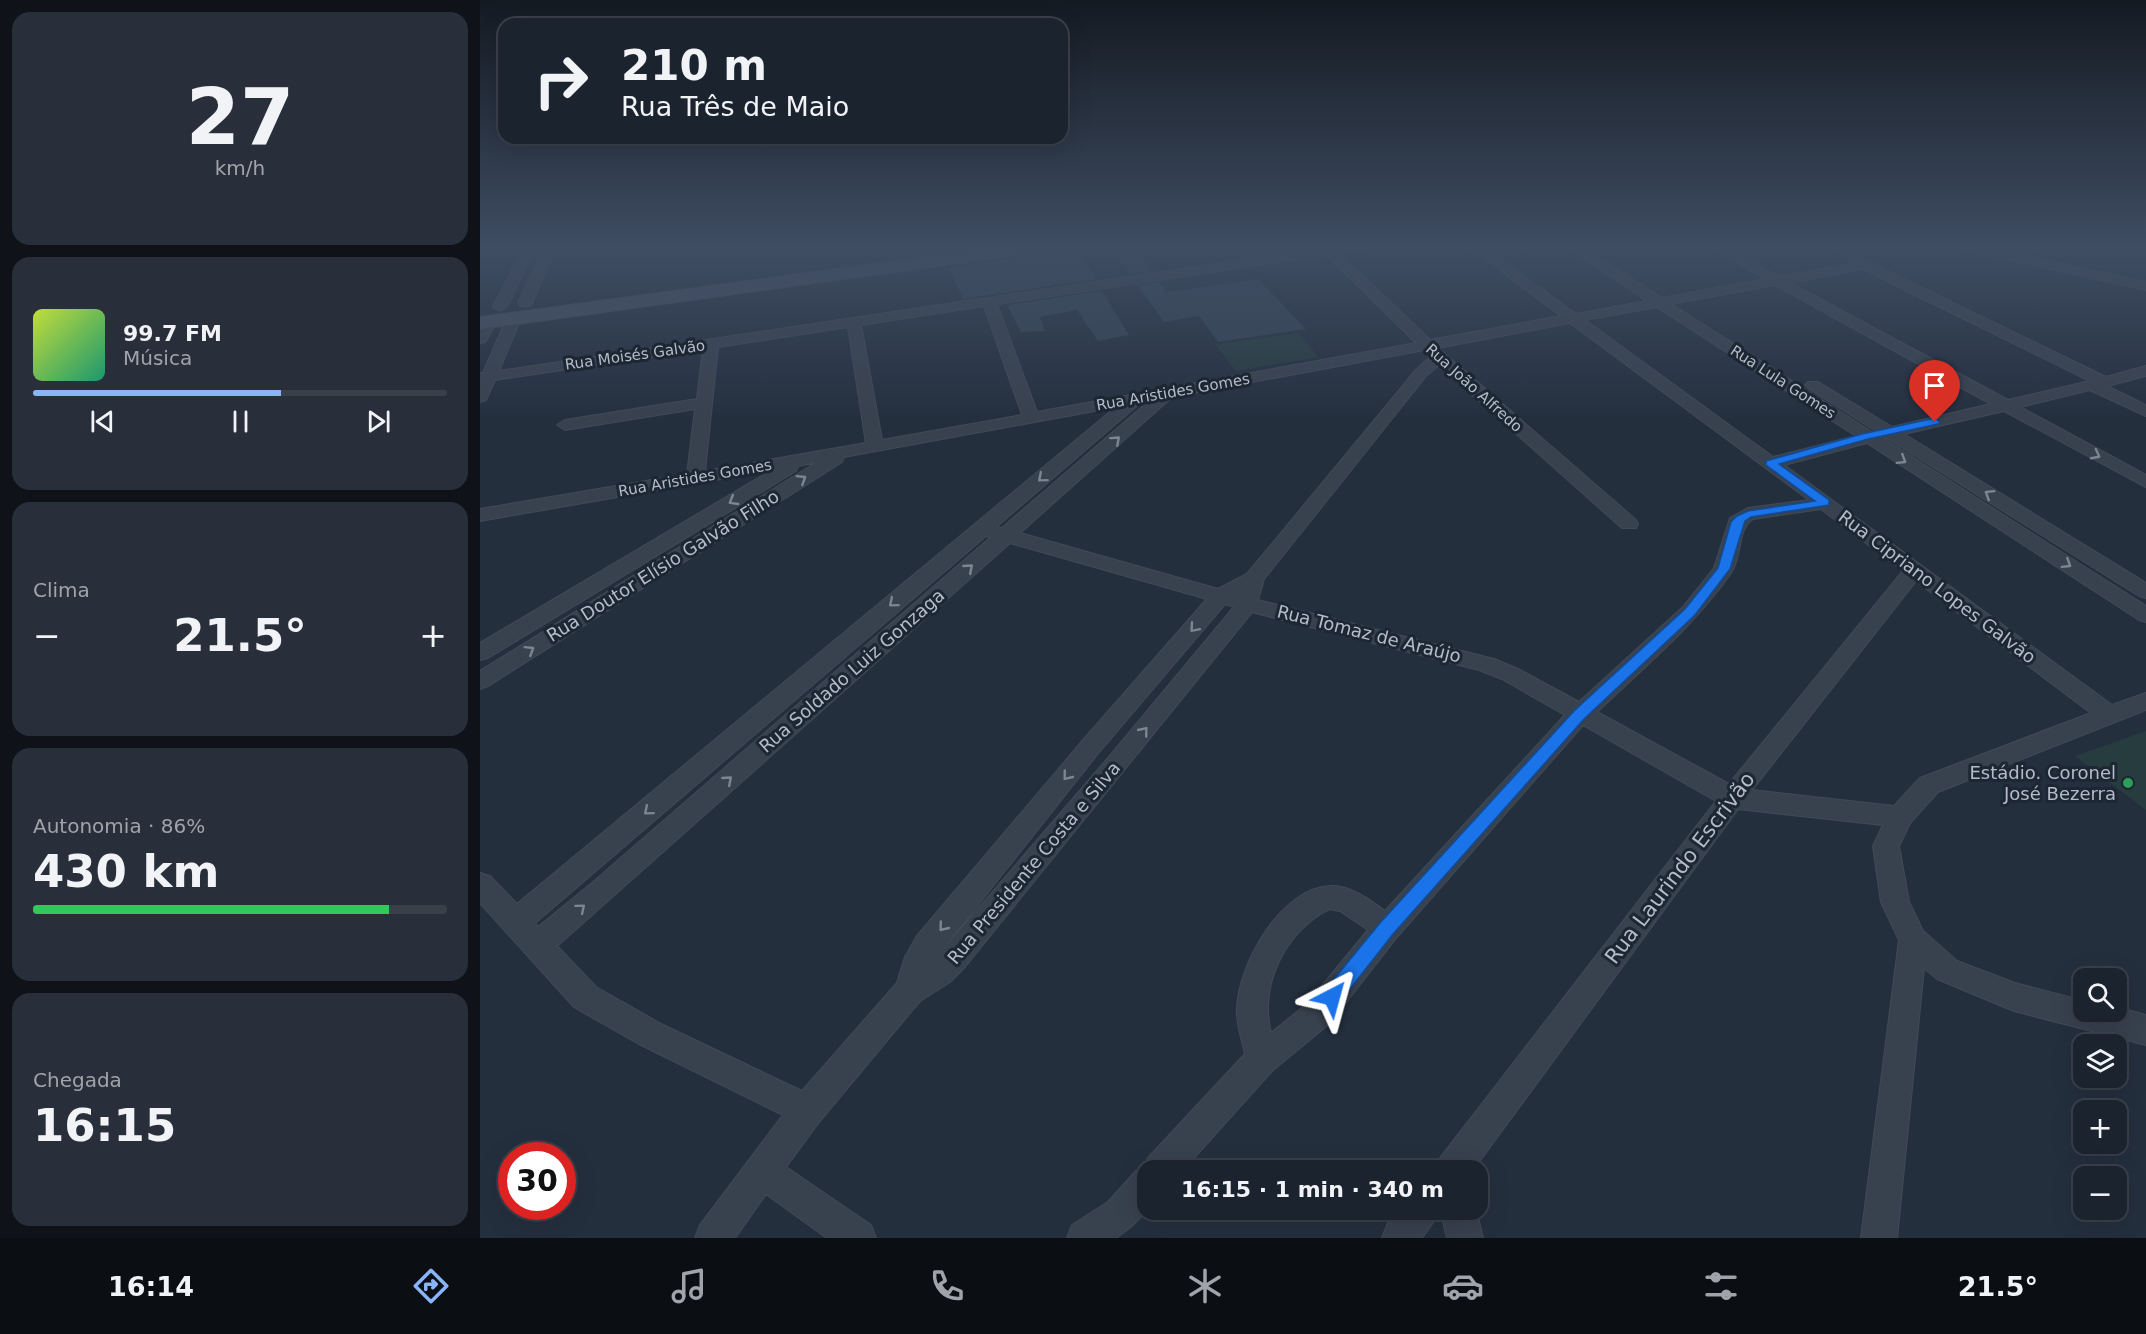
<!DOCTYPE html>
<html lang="pt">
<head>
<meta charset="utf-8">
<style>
  :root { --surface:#1b232e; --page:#282f3a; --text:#f1f3f6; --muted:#a0a4aa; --line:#39404a; --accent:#8ab4f8 }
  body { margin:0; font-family:"DejaVu Sans",sans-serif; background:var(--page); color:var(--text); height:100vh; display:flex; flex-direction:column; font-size:22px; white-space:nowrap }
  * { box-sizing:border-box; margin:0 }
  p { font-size:20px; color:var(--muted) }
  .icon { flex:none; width:33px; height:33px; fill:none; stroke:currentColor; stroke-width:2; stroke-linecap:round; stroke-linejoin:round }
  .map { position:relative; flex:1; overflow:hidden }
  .sheet { display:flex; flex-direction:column; gap:12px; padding:12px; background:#0f1319; width:480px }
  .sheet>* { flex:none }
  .top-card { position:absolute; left:18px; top:18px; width:570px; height:126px; border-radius:18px; box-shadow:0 6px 24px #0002,0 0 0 2px var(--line); background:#1b232e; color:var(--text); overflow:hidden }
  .controls { position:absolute; left:1593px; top:968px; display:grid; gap:12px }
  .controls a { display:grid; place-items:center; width:54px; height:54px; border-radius:12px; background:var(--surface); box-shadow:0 6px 24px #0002,0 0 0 2px var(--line); font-size:30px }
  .speed { position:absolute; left:18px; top:1142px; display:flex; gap:12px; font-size:30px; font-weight:700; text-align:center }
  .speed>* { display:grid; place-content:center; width:78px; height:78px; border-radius:50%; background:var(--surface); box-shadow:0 6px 24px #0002,0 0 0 2px var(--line); line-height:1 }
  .speed .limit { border:9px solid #d22; background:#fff; color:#111 }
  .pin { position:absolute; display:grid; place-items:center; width:51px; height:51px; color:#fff; margin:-62px -26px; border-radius:50% 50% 50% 0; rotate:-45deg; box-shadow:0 0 6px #0007 }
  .pin .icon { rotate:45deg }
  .me { position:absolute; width:66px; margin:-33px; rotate:39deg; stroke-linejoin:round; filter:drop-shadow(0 0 4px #0008) }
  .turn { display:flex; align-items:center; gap:21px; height:126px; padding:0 24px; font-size:27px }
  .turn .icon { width:78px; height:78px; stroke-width:2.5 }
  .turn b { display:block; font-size:42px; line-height:51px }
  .big { font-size:45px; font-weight:600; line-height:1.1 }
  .sheet .widget { flex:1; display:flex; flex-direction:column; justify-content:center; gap:9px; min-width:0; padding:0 21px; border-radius:18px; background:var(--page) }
  .sheet .dial { align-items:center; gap:0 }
  .dial b { font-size:78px; line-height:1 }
  .song { display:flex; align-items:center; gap:18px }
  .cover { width:72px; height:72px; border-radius:9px; background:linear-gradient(135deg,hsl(70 70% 55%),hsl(160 70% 35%)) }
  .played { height:6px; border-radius:3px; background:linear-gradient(90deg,var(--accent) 60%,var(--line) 60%) }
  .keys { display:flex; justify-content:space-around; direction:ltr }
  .heat { display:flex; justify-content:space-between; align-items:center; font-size:33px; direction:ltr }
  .charge { height:9px; border-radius:4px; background:linear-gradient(90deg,#34c759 86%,var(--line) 0) }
  .trip { position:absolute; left:657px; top:1160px; width:351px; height:60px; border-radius:18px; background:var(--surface); box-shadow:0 6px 24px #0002,0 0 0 2px var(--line); font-weight:600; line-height:60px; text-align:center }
  .tab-bar { display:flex; height:96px; justify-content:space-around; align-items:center; background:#0b0e12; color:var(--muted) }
  .tab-bar .icon { width:42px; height:42px }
  .tab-bar .current { color:var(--accent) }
  .tab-bar b { font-size:27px; color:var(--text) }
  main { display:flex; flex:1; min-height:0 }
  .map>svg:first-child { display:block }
  .green { fill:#263c3f }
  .building { fill:#364354 }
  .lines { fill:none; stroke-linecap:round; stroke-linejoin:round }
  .street-casing { stroke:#414a57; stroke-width:2 }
  .secondary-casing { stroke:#414a57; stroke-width:2 }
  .street { fill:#38414e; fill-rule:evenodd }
  .secondary { fill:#465061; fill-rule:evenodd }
  .oneway { stroke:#7c8592 }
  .route { fill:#1a73e8; stroke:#114b97; stroke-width:1.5 }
  .leisure-dot { fill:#2e9e5b; stroke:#1d2633; stroke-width:2 }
  .labels { text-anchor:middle; stroke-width:6; stroke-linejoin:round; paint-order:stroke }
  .far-street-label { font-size:15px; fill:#b4bcc9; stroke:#1d2633 }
  .street-label { font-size:18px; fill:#b4bcc9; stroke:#1d2633 }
  .poi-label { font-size:18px; fill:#b4bcc9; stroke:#1d2633; text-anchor:end }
  .near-street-label { font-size:21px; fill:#b4bcc9; stroke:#1d2633 }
</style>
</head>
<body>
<main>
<section class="sheet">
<div class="widget dial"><b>27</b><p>km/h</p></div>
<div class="widget">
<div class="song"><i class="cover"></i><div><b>99.7 FM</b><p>Música</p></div></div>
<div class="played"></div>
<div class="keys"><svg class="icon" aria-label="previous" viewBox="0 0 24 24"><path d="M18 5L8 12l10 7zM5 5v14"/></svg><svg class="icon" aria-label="pause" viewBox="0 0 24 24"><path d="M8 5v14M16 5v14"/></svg><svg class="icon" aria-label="next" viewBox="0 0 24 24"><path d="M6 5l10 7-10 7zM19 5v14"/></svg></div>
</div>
<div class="widget"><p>Clima</p>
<div class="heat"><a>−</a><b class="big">21.5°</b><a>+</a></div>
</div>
<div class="widget"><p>Autonomia · 86%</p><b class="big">430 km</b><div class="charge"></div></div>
<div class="widget"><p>Chegada</p><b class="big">16:15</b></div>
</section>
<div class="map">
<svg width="1666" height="1238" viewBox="0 0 1666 1238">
  <rect width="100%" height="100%" fill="#242f3e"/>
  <!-- green -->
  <g class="green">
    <polygon points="819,333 838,357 756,371 735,344"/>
    <polygon points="1666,731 1666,810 1595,756"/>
  </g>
  <!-- building -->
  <g class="building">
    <polygon points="577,246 596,246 616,279 483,299 469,268 567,253"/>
    <polygon points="654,246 671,271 650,274 631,248"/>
    <polygon points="778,279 826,329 738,342 719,316 684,322 658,285 679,282 686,292"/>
    <polygon points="622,291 649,335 618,341 597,310 560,317 565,331 541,332 527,305"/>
  </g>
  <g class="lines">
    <defs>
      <g id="street">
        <polygon points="25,246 65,246 54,250 27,307 20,311 13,307 41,252 0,257 0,249"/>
        <polygon points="65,246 77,246 52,303 50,306 40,306 38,303"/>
        <path d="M839,246H886L880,250L859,253L950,340L1081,316L988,246H1002L1096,314L1167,301L1085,246H1100L1182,298L1285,279L1227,246H1243L1299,277L1375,263L1354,246H1368L1389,262L1626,377L1666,366V376L1627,386L1666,405V416L1610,390L1540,407L1666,475V487L1524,411L1424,434L1666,583V598L1659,596L1407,438L1404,439L1666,606V622L1659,620L1387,443L1304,465L1632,705L1666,693V710L1458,792L1430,823L1419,846L1429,902L1443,931L1477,961L1535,983L1604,1001V1011H1636V1007L1666,1015V1045L1534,1011L1457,979L1444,968L1417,1238H1381L1419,940L1401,902L1393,846L1403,825L1258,809L993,1170H955L960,1158L1236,801L1103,725L917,937L849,1024L793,1070L703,1170H668V1209L652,1226L636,1238H587L592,1225L628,1202L656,1171L664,1167L668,1158L765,1054C762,1039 756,1024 757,1009C758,965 801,887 851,886C870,885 890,900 905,911L1085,715L1022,679L999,670L772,612L483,969L470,982L440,1001L339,1122L306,1167L391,1225L396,1238H347L286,1194L255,1238H215L220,1225L303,1115L159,1044L94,1007L0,903V873L10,876L37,904L636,407L364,457L362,462L8,686L0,689V671L337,462L318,466L316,471L8,658L0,660V643L292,470L0,521V509L207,474L215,409L85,430L77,425L85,420L217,399L223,349L15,380L6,400L0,402V373H3L27,318L34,314L41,318L19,371L841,248ZM847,255L936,343L557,412L517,304ZM1383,269L1610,381L1528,400L1310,283ZM1295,285L1511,404L1412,427L1338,382H1328L1325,385L1328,388L1396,431L1392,432L1191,304ZM504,306L542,415L402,440L381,325ZM1177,307L1376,436L1293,457L1105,320ZM1090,323L1329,500L1268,508L1250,518L1234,568L1203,607L1099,702L1038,669L1014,659L778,600L784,579L946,376L959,365L1142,528H1156L1158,524L1156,520L958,348ZM368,327L386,443L225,471L238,347ZM944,350L950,357L936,370L767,574L738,589L540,533L692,397ZM669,401L522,528L516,527L660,403ZM1341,509L1423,571L1249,784L1117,712C1164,667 1214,626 1251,573C1263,556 1256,531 1273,519ZM506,536L511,537L112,883L58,927L55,923ZM530,543L727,599L604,739L437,936L425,957L417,983L322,1091L181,1024L116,987L77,946ZM1436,581L1611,713L1440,778L1414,806L1272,790ZM745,604L754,607L634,751L455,959L620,751ZM849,909L860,911L888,930L827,1004L791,1033C779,984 805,932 849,909Z"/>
        <polygon points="1477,246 1501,246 1666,282 1666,290 1483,250"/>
        <polygon points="10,318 17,322 5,342 0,343 0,327 5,319"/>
        <polygon points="920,1209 960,1209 954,1221 942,1238 902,1238 907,1225"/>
        <polygon points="960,1209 996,1209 1003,1238 967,1238"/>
      </g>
      <polygon id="secondary" points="526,246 575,246 567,251 0,329 0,317"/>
    </defs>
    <!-- street casing -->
    <use href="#street" class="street-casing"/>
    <!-- secondary casing -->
    <use href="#secondary" class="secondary-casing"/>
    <!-- street -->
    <use href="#street" class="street"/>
    <!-- secondary -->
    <use href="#secondary" class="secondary"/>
  </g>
  <!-- one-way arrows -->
  <defs><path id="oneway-chevron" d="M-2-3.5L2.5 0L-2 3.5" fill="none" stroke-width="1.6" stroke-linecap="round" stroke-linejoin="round" transform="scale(1.5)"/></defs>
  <g class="oneway">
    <use href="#oneway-chevron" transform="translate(636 440) rotate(-42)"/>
    <use href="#oneway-chevron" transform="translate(1616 455) rotate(28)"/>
    <use href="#oneway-chevron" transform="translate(1422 460) rotate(32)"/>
    <use href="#oneway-chevron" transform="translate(562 478) rotate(140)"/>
    <use href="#oneway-chevron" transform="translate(322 479) rotate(-32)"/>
    <use href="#oneway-chevron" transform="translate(1509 494) rotate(-148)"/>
    <use href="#oneway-chevron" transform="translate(253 501) rotate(149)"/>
    <use href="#oneway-chevron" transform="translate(1587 564) rotate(32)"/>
    <use href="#oneway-chevron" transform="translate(489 568) rotate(-41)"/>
    <use href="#oneway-chevron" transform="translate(413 603) rotate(140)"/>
    <use href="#oneway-chevron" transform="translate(714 628) rotate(131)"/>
    <use href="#oneway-chevron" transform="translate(50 650) rotate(-32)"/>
    <use href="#oneway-chevron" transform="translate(664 731) rotate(-51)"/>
    <use href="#oneway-chevron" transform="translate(587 776) rotate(129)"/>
    <use href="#oneway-chevron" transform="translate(248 780) rotate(-41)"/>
    <use href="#oneway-chevron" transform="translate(168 811) rotate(140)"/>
    <use href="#oneway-chevron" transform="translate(101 908) rotate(-40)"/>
    <use href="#oneway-chevron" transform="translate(463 927) rotate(129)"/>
  </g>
  <!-- sky -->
  <linearGradient id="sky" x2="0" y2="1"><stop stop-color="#141a22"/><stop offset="0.59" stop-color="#3f4d63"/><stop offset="1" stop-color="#3f4d63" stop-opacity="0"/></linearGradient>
  <rect width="1666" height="420" fill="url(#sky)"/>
  <!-- route -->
  <polygon class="route" points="1455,418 1460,422 1458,424 1388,439 1299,464 1349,500 1349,505 1271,517 1265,521 1250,569 1215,615 1104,719 913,934 859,1003 852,1006 845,1003 842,997 845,990 900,923 1094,711 1205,609 1238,568 1251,522 1257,516 1268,511 1335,501 1286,465 1286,461 1382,434"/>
  <!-- markers -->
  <circle class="leisure-dot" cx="1648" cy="783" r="6"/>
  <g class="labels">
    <!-- far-street labels -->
    <g class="far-street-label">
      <text transform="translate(155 355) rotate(-8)" y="5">Rua Moisés Galvão</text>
      <text transform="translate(1303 382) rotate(33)" y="5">Rua Lula Gomes</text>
      <text transform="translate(994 388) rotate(42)" y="5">Rua João Alfredo</text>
      <text transform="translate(693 392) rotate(-10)" y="5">Rua Aristides Gomes</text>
      <text transform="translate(215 478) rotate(-10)" y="5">Rua Aristides Gomes</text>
    </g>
    <!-- street labels -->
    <g class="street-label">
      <text transform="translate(183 566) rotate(-32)" y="6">Rua Doutor Elísio Galvão Filho</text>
      <text transform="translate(1457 587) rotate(37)" y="6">Rua Cipriano Lopes Galvão</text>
      <text transform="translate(889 634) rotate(14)" y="6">Rua Tomaz de Araújo</text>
      <text transform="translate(372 671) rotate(-41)" y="6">Rua Soldado Luiz Gonzaga</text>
      <text transform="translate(554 863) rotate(-50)" y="6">Rua Presidente Costa e Silva</text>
    </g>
    <!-- poi labels -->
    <g class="poi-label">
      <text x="1636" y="779">Estádio. Coronel<tspan x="1636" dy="21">José Bezerra</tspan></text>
    </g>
    <!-- near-street labels -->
    <g class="near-street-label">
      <text transform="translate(1200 868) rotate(-53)" y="7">Rua Laurindo Escrivão</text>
    </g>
  </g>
</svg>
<div class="controls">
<a><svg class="icon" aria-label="search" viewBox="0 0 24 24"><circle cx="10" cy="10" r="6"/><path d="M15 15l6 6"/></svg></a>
<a><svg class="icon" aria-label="layers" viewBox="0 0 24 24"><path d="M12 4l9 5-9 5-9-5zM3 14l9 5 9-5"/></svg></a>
<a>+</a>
<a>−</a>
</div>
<div class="speed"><div class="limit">30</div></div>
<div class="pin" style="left:1455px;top:422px;background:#d93025"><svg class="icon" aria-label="arrive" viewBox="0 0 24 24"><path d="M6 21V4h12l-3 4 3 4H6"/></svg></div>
<svg class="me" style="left:852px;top:997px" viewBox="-20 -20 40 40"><path d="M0-17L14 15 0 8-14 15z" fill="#1a73e8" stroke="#fff" stroke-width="4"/></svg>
<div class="trip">16:15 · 1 min · 340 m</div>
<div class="top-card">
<div class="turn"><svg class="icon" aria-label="right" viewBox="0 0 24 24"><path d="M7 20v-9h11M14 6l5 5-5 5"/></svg><div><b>210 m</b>Rua Três de Maio</div></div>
</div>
</div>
</main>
<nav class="tab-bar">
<b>16:14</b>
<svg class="icon current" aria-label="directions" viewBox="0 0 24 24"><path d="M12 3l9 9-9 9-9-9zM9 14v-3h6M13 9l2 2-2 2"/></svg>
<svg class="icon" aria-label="music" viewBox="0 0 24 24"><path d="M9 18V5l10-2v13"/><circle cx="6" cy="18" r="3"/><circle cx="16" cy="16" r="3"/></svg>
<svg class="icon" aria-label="phone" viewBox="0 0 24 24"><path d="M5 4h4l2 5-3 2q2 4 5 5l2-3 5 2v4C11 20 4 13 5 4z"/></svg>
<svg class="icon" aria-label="climate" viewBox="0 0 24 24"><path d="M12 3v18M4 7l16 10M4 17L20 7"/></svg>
<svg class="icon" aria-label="car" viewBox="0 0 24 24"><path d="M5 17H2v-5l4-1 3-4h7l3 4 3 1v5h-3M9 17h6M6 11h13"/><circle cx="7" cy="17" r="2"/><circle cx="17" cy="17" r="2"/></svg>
<svg class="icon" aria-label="filters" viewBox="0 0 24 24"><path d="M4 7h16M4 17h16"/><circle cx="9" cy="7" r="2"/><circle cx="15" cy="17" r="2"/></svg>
<b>21.5°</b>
</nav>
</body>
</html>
